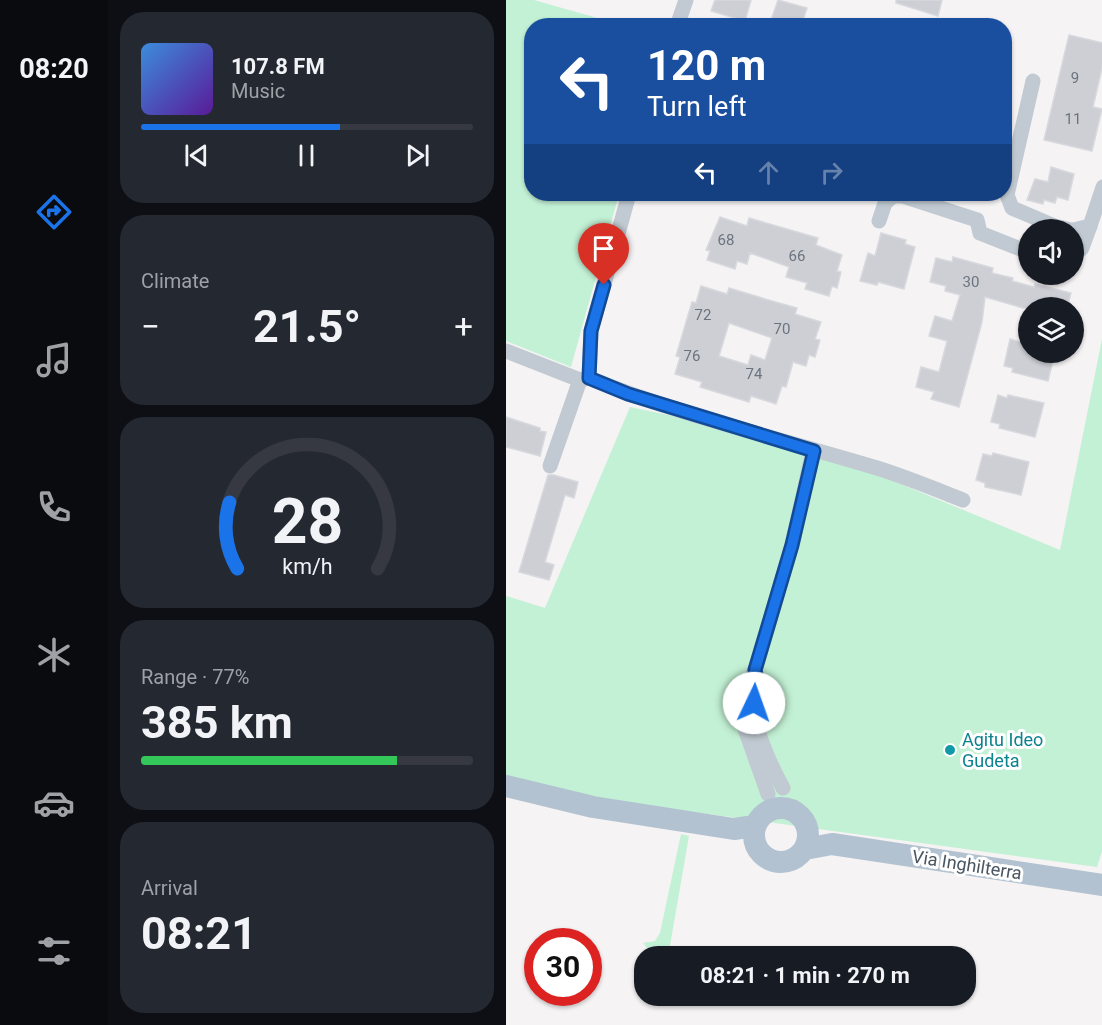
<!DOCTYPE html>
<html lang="en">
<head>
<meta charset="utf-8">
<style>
  :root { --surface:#171b24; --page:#242831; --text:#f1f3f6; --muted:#9ea1a6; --line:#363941; --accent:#1a73e8 }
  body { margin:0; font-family:Roboto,sans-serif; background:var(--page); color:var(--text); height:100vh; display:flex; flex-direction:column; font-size:22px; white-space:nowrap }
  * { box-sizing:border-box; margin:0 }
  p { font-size:20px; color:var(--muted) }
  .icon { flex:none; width:33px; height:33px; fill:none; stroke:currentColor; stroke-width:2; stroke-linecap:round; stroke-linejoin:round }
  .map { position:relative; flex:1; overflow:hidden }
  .panel { display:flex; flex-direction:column; gap:12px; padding:12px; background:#0d0f14; width:398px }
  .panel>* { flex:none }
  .guide { position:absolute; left:18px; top:18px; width:488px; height:183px; border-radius:24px; box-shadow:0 2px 4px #0004; background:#1a4fa0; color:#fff; overflow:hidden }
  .controls { position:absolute; left:512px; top:219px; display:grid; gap:12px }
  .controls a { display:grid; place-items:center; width:66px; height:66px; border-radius:50%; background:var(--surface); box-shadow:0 2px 4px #0004; font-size:30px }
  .speed { position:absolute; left:18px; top:928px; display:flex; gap:12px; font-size:30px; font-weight:700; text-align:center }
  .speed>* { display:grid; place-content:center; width:78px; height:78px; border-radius:50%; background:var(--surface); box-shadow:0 2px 4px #0004; line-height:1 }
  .speed .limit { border:9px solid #d22; background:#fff; color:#111 }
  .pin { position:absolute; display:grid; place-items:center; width:51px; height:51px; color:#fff; margin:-62px -26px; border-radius:50% 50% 50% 0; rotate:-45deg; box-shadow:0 0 6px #0007 }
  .pin .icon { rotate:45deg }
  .me { position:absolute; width:66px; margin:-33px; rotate:3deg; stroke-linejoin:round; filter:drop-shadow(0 0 4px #0008) }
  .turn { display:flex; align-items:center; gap:21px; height:126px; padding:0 24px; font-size:27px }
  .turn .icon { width:78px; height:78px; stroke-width:2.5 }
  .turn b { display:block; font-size:42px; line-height:51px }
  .lanes { display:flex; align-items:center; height:57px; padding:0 24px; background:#0003; justify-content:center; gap:30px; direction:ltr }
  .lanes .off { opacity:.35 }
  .big { font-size:45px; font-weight:700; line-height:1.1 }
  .panel .card { flex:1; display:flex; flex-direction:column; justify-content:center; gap:9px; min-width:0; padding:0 21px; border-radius:24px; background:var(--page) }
  .panel .dial { align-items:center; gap:0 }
  .dial svg { height:156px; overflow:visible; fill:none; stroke:var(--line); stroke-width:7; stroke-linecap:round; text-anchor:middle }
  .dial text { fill:var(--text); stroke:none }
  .song { display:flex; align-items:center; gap:18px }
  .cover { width:72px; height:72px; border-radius:9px; background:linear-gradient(135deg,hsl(210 70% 55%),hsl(270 70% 35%)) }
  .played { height:6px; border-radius:3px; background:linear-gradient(90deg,var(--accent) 60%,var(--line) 60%) }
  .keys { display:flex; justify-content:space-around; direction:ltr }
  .heat { display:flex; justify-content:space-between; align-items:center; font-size:33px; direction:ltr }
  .charge { height:9px; border-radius:4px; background:linear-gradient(90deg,#34c759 77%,var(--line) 0) }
  .trip { position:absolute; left:128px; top:946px; width:342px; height:60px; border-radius:24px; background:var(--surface); box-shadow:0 2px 4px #0004; font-weight:700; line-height:60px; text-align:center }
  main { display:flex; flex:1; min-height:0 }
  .tabs { display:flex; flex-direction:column; width:108px; justify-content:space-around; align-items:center; background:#090b0e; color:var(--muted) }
  .tabs .icon { width:42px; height:42px }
  .tabs .on { color:var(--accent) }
  .tabs b { font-size:27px; color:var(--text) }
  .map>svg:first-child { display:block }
  .green { fill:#c3f1d5 }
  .building { fill:#cdcfd5; stroke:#d7d9de; stroke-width:1.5; fill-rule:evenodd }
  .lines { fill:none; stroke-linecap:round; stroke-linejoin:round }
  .minor { stroke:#c1cad2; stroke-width:15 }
  .primary { stroke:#b3c2d1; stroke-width:22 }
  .route-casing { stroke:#114b97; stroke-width:15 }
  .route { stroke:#1a73e8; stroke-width:10 }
  .culture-dot { fill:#0f9aa8; stroke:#fff; stroke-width:2 }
  .labels { text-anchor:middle; stroke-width:6; stroke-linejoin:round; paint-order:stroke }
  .number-label { font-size:15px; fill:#6b747e }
  .culture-label { font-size:18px; fill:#0d838f; stroke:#fff; text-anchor:start }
  .street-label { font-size:18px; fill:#4a5661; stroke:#fff }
</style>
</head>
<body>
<main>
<nav class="tabs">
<b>08:20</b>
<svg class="icon on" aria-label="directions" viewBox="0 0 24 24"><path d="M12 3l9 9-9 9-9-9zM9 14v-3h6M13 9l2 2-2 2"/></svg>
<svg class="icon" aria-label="music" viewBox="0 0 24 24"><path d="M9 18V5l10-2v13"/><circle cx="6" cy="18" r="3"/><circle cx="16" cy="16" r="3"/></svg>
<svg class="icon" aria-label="phone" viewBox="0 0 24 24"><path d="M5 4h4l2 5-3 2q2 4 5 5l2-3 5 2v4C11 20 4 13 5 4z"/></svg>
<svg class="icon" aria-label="climate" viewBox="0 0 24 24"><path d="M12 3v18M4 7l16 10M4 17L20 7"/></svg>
<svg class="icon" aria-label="car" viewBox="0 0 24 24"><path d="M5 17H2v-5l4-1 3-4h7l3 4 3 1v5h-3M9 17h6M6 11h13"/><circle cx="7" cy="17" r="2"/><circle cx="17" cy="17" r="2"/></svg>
<svg class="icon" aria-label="filters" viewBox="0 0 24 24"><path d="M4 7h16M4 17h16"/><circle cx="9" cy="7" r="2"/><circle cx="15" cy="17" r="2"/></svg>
</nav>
<section class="panel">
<div class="card">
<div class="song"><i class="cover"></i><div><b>107.8 FM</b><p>Music</p></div></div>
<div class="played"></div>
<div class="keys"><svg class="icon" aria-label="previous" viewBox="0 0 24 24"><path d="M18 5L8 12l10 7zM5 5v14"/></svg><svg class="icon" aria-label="pause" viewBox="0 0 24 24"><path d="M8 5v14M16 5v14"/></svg><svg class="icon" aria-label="next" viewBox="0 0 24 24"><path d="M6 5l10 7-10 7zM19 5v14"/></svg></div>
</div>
<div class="card"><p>Climate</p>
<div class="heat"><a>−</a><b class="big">21.5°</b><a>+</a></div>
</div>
<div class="card dial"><svg viewBox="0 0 100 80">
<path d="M14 69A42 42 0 1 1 86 69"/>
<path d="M14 69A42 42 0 0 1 10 35" stroke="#1a73e8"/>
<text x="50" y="56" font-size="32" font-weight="700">28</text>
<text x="50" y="72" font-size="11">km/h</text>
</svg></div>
<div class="card"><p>Range · 77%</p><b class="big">385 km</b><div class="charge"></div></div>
<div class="card"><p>Arrival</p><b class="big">08:21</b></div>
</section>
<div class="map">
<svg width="597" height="1025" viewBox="0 0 597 1025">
  <rect width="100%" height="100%" fill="#f5f3f3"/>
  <!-- green -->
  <g class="green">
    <polygon points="0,0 28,0 116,25 26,26 26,194 113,194 65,367 0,341"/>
    <polygon points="596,339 597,848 591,867 92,799 0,777 0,596 39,608 124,407 293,442 554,550"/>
    <polygon points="175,834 183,836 162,957 148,957 137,943 149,941 154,933"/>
  </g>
  <!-- building -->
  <g class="building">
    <polygon points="209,0 245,0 239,21 205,11"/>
    <polygon points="272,0 301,8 295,26 263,26"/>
    <polygon points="390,0 436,0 432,16 390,3"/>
    <polygon points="563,35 597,43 597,64 587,107 596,109 586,151 538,140"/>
    <polygon points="545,167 568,174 562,200 551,197 549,203 538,200 537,204 521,200 529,179 542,182"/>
    <polygon points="214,217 241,226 243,218 312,238 310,245 336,255 331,271 335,272 331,288 326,286 323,296 299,289 301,283 280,277 283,267 244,253 241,264 231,261 229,269 201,260 204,251 200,250"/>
    <polygon points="375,233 400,240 399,244 409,247 398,289 372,282 371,285 354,281 362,253 369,256"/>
    <polygon points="447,257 487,268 486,273 507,278 506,281 528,287 529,284 565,293 561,308 517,308 479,297 476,322 453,407 425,399 428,392 410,387 415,367 433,372 441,341 423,336 429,316 446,321 454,295 439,291 440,286 424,282 430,258 446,262"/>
    <path d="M195,286L221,294L223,288L266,301L291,308L289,314L315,322L309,339L314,340L309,357L303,355L300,366L287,362L280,387L276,386L270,404L245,396L243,402L194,387L196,382L169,374L174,357L170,356L186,302L190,303ZM223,323L266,338L259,360L245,355L242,365L213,356Z"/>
    <polygon points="504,339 522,344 522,352 549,352 542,381 506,372 507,368 498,366"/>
    <polygon points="492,395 501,398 502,395 538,403 529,437 493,428 494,424 485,422"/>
    <polygon points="0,417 34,428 34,431 40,432 34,456 0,447"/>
    <polygon points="487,453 523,462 515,495 479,487 479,483 470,480 477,454 486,456"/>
    <polygon points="42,475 48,475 72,482 68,498 59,495 39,562 48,565 43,580 13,572"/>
  </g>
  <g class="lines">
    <!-- minor -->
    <g class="minor">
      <polyline points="171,26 180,0"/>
      <polyline points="527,81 501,195 506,208 548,226 565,230"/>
      <polyline points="373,221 379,203 387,196 397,196 471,220 474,233 522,252"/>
      <polyline points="567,230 584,226 597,187"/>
      <polyline points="567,257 576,248 584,226"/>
      <polyline points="0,351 74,380 83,378 85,331 123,194"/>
      <path d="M83,378C176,416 275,439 371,468C400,477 429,489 457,500"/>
      <polyline points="44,466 74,380"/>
      <path d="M249,670C252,686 247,701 249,717C252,738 267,770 277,788"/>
      <polyline points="262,794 239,729 235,696 249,670 286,545 307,451"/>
    </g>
    <!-- primary -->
    <g class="primary">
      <polyline points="0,786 87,807 228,829 249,826"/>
      <circle cx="275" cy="835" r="27"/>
      <polyline points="299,849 326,844 597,885"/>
    </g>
  </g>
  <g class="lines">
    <defs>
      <polyline id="route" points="98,285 85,331 83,378 122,394 308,451 286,545 249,670 252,684 248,703"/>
    </defs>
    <!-- route casing -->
    <use href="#route" class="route-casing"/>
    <!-- route -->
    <use href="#route" class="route"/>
  </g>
  <!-- markers -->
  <circle class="culture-dot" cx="444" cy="750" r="6"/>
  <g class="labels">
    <!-- number labels -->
    <g class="number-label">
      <text x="569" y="83">9</text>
      <text x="567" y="124">11</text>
      <text x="220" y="245">68</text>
      <text x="291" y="261">66</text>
      <text x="465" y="287">30</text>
      <text x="197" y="320">72</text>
      <text x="276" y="334">70</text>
      <text x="186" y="361">76</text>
      <text x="248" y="379">74</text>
    </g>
    <!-- culture labels -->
    <g class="culture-label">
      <text x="456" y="746">Agitu Ideo<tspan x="456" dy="21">Gudeta</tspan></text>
    </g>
    <!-- street labels -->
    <g class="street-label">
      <text transform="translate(461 865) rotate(9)" y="6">Via Inghilterra</text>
    </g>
  </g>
</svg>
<div class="controls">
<a><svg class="icon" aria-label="sound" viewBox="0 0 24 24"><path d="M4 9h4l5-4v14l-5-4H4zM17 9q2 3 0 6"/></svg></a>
<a><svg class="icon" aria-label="layers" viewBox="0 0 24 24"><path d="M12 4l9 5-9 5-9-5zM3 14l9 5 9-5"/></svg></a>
</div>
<div class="speed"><div class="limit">30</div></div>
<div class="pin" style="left:98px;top:285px;background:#d93025"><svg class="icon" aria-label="arrive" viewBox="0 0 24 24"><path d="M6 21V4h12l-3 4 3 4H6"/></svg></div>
<svg class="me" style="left:248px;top:703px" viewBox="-20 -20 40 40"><circle r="19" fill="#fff"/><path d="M0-13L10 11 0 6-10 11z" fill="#1a73e8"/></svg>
<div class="trip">08:21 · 1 min · 270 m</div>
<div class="guide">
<div class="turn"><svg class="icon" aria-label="left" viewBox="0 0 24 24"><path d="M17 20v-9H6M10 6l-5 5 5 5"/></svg><div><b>120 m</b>Turn left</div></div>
<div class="lanes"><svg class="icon" aria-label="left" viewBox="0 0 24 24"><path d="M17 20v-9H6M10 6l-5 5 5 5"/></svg><svg class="icon off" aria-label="ahead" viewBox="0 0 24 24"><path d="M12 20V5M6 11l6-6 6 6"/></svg><svg class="icon off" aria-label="right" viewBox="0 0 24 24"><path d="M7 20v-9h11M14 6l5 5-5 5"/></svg></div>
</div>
</div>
</main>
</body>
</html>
